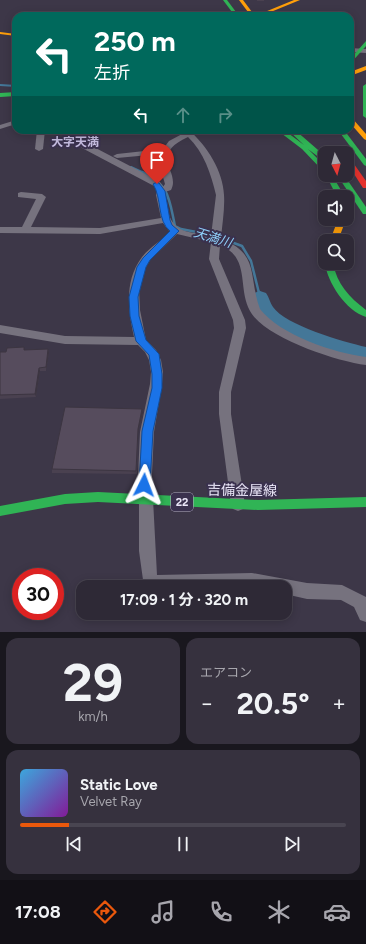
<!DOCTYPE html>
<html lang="ja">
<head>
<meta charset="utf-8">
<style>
  :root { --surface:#2e2936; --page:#36313e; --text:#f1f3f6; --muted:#a7a6ad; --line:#494551; --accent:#ea580c }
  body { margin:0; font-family:Figtree,"Noto Sans JP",sans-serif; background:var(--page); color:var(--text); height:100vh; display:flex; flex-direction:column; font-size:15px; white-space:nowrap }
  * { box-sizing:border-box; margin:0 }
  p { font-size:13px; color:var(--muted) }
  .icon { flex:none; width:22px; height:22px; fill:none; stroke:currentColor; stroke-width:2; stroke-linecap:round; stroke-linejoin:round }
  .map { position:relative; height:632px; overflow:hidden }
  .details { display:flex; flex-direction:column; gap:6px; padding:6px; background:#19171e; flex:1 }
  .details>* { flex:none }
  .top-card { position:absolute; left:12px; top:12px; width:342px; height:122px; border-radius:12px; box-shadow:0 2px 10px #0003,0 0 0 1px var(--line); background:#00695c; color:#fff; overflow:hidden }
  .needle { width:26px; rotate:174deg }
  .fabs { position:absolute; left:318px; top:146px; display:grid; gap:8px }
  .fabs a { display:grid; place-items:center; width:36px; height:36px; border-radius:8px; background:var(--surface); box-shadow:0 2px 10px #0003,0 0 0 1px var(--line); font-size:20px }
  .speed { position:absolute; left:12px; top:568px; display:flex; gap:8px; font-size:20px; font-weight:700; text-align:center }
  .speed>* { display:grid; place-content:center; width:52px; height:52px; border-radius:50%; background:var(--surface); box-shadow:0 2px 10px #0003,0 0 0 1px var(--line); line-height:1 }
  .speed .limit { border:6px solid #d22; background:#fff; color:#111 }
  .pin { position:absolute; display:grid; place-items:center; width:34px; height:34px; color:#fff; margin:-41px -17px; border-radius:50% 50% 50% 0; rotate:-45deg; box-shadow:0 0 4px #0007 }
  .pin .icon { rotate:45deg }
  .me { position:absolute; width:44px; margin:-22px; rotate:3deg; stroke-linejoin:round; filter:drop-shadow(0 0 3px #0008) }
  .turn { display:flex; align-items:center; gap:14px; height:84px; padding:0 16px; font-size:18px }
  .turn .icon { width:52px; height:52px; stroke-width:2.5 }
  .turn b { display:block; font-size:28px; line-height:34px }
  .lanes { display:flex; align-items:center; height:38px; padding:0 16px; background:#0003; justify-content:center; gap:20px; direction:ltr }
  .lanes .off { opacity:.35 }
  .big { font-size:30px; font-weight:700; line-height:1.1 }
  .details .card { flex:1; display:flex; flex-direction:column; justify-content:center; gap:6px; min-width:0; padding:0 14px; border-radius:12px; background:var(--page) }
  .details .dial { align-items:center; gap:0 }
  .dial b { font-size:52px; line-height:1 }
  .song { display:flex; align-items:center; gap:12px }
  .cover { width:48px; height:48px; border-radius:6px; background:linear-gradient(135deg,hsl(200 70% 55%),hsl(290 70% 35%)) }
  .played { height:4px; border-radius:2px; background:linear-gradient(90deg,var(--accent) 15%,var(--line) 15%) }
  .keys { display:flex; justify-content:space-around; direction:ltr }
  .heat { display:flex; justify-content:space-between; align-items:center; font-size:22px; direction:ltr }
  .details .tiles { flex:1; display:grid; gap:6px; grid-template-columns:1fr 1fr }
  .card:last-child { grid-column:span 2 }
  .trip { position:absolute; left:76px; top:580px; width:216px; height:40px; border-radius:12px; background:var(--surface); box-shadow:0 2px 10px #0003,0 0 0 1px var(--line); font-weight:700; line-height:40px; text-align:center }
  .tab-bar { display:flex; height:64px; justify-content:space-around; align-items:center; background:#121016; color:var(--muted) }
  .tab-bar .icon { width:28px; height:28px }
  .tab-bar .on { color:var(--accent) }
  .tab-bar b { font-size:18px; color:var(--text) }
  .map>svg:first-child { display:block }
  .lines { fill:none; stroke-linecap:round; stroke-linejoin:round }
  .stream-far2 { stroke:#447798; stroke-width:2 }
  .stream-far1 { stroke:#447798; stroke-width:2.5 }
  .stream { stroke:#447798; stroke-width:3 }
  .river { fill:#447798; fill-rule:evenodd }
  .street { fill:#76727e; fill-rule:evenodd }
  .fast { fill:#30b455; fill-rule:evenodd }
  .slow { fill:#ff9f0a; fill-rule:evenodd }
  .jam { fill:#e5322d; fill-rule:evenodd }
  .wall { fill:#4a4150 }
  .shaded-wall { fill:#3c3541 }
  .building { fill:#564c5d; stroke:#3c3541 }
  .route { fill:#1a73e8; stroke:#114b97 }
  .labels { text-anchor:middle; stroke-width:4; stroke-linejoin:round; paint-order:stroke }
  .shield { fill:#3a314e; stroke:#b5b0c5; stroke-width:1 }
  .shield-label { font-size:11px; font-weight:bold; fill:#eae6f8 }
  .far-quarter-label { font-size:12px; font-weight:bold; fill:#c5bce0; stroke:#3a314e }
  .water-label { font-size:13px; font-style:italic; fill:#90d1fb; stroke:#3a314e }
  .near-street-label { font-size:14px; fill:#eae6f8; stroke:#3a314e }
</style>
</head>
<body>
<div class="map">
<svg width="366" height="632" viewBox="0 0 366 632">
  <rect width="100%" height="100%" fill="#3d3748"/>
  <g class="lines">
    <!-- stream-far2 -->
    <g class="stream-far2">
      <polyline points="0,85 16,86"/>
      <polyline points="76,130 81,137"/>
      <polyline points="131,167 144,173"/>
    </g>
    <!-- stream-far1 -->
    <path class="stream-far1" d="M142,172C170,185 169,199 175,226L181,229L212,235L242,246L251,261L259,293"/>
    <!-- stream -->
    <polyline class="stream" points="259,292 260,297"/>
    <!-- river -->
    <path class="river" d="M260,291L266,293C269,297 270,303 273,307C285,325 344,342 366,347V361L329,352L269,324L255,309L251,297L254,293Z"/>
    <!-- street -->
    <g class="street">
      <polygon points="275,11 319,12 322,14 319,16 273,14"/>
      <polygon points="350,48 366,49 366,53 350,52"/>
      <polygon points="16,120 16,124 0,129 0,125"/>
      <polygon points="37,130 45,130 43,149 39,151 35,149"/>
      <path d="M67,130H75L88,144L153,178L160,182L163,187L165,184L160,167V154L117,158L113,156L117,154L163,149L169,141L184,133L181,130H189C207,146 223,171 224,195C225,209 222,225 221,239C260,253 248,277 260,309C280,335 334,353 366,357V365C336,361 265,338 250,311C237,287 251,258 220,245L219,259L245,320L246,328L231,392V414L245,505L243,509L238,511L233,509L231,505L219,414V392L234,328L233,320L209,259L211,242L177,234L150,260L145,269L139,289L140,310L146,340L156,350L161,360L163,372L162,384L154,432L151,495L153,499L157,575L252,573L307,583L342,585L366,597V622L360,620L354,607L341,600L307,599L285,594V587H144L139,551V503L137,499L140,432L150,384L151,372L149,360L145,352L138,345L65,344L0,333V325L65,336L134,337C128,310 124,281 142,257C150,247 161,241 170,232L163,223L100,234L0,233V227H22L36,199L18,197V193L21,192L42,194L46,197L31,227L100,228L161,218L156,195L157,191L154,186L82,148ZM188,137C204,152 211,174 216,195L211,236C189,231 173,235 167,208C166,203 164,198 165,192L171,190C181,172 148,155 188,137Z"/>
    </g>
    <!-- fast -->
    <g class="fast">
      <polygon points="223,0 227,0 239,16 235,16"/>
      <polygon points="366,41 366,46 350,64 350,59"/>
      <polygon points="366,84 366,118 363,116 363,86"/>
      <polygon points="16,92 16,96 0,97 0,93"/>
      <polygon points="277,130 284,130 304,145 288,130 295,130 325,156 325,162 308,149 325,166 325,172 323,171 302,149"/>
      <polygon points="338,130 344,130 366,159 366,166 364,165"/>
      <polygon points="326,175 332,175 345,197 337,197"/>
      <polygon points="337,175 344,175 366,207 366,214 363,214"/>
      <path d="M325,263H333C337,284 349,297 366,310V317C346,311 327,282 325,263Z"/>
      <polygon points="98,492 258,500 366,497 366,507 258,510 98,502 65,504 0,516 0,506 65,494"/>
    </g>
    <!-- slow -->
    <g class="slow">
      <polygon points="239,0 243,0 255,16 294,0 300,0 261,16 251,16"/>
      <polygon points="0,32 16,34 16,36 0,34"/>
      <polygon points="366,66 366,70 350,76 350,72"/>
      <polygon points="350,117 352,118 366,134 366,140 364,139 350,123"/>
      <polygon points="338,219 346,219 338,241 330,241"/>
    </g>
    <!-- jam -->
    <polygon class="jam" points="347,156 349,157 366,181 366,188 363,188 347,163"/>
  </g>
  <!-- wall -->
  <g class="wall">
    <rect x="257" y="0" width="7" height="1"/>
    <polygon points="48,349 49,353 46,371 40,371 36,397 0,399 0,352"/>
    <polygon points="143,413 138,432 137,474 52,473 52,469"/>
  </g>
  <!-- shaded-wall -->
  <g class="shaded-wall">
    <polygon points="48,349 49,353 46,371 46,367"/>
    <polygon points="39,368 40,371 36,397 35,394"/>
    <polygon points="142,409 143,413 138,432 137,474 138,429"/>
  </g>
  <!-- building -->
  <g class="building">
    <polygon points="24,347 24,350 48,349 46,367 39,368 35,394 0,395 0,352 6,352 7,348"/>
    <polygon points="65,407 142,409 138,429 136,471 52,469"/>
  </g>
  <!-- route -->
  <path class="route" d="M157,182L159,183L165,191L170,220L172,225L179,231L150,260L146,267L138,297L139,316L146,340L159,354L162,374V388L153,431L150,485L149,489L144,490L140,489L139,485L142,431L152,388V374L149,355L136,341L130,316L129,297L137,267L143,258L170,231C157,221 162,198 153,184Z"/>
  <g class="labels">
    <!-- shield labels -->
    <rect class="shield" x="171" y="493" width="22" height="18" rx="3"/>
    <g class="shield-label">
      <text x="182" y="506">22</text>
    </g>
    <!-- far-quarter labels -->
    <g class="far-quarter-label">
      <text x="75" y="146">大字天満</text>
    </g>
    <!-- water labels -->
    <g class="water-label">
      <text transform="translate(213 237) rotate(17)" y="5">天満川</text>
    </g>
    <!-- near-street labels -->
    <g class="near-street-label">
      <text transform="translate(242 490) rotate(1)" y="5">吉備金屋線</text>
    </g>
  </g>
</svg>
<div class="fabs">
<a><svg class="needle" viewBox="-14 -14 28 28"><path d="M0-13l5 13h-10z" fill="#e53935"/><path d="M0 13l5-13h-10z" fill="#a7a6ad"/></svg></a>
<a><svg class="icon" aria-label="sound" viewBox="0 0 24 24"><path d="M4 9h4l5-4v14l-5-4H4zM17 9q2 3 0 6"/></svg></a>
<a><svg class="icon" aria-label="search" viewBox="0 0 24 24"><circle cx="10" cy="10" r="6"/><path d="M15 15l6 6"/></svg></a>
</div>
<div class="speed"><div class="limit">30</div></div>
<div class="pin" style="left:157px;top:184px;background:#d93025"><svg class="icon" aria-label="arrive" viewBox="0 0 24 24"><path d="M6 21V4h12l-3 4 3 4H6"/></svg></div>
<svg class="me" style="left:144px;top:485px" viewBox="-20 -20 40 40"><path d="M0-17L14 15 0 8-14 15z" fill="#1a73e8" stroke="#fff" stroke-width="4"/></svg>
<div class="trip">17:09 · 1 分 · 320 m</div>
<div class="top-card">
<div class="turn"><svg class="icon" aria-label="left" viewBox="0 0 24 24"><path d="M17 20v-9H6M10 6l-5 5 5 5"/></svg><div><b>250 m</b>左折</div></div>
<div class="lanes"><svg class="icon" aria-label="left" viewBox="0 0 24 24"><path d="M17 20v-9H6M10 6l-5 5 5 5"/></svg><svg class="icon off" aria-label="ahead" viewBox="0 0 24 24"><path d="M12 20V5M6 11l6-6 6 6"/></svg><svg class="icon off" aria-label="right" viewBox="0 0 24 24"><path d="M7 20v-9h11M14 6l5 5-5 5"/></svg></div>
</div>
</div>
<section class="details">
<div class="tiles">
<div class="card dial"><b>29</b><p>km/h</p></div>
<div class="card"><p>エアコン</p>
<div class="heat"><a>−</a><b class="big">20.5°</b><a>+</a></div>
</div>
<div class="card">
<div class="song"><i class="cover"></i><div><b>Static Love</b><p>Velvet Ray</p></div></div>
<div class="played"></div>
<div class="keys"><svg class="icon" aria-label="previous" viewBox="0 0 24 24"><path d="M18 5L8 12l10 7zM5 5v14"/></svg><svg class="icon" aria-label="pause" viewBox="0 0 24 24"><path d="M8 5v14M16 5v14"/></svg><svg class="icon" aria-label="next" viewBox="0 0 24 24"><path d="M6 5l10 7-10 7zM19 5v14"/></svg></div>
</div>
</div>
</section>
<nav class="tab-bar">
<b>17:08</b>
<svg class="icon on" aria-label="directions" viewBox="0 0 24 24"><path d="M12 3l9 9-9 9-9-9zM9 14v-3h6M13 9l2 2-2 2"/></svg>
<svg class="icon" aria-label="music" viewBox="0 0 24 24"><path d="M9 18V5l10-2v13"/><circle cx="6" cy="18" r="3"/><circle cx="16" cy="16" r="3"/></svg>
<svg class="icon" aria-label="phone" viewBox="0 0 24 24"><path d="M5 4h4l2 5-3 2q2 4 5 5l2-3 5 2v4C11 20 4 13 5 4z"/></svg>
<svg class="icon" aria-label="climate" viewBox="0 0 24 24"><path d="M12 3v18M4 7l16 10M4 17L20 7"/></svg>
<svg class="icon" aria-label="car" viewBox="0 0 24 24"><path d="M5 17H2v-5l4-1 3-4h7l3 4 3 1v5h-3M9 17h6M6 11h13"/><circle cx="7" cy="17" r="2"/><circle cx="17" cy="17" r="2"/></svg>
</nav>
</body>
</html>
